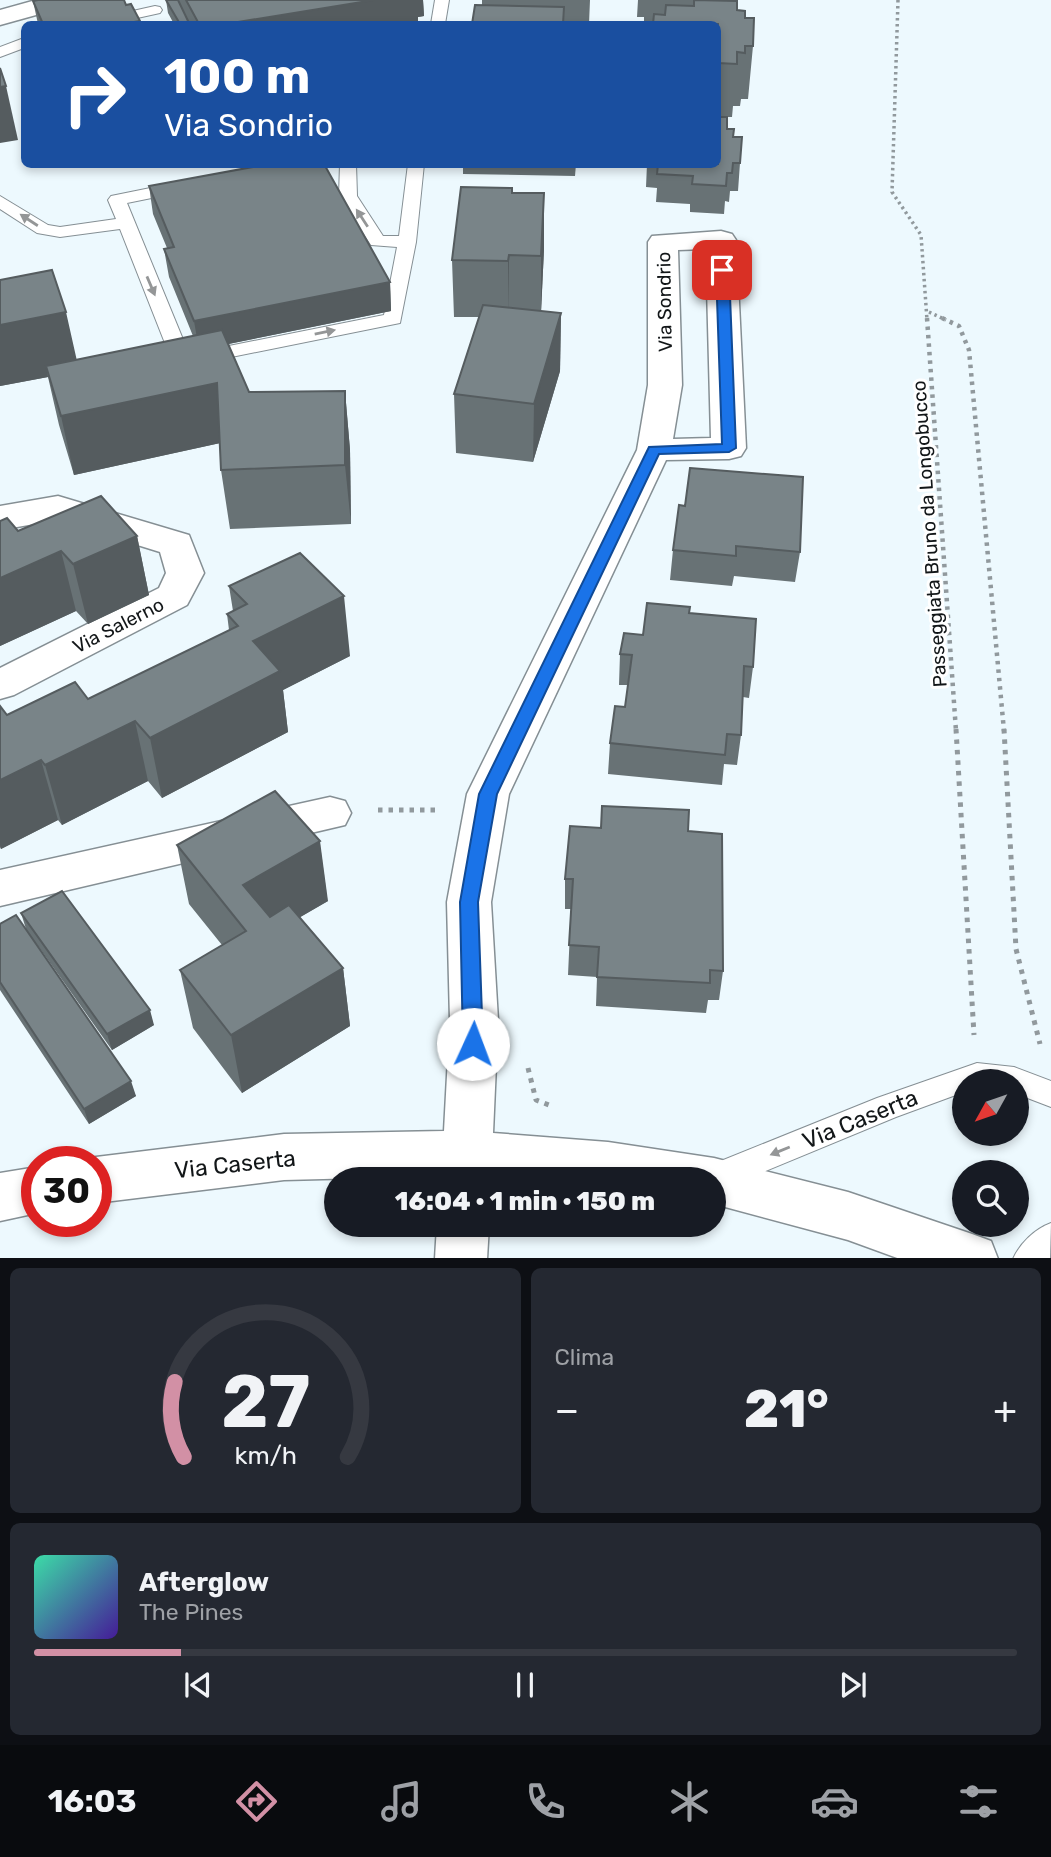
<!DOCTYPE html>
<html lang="it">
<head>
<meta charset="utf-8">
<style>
  :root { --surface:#171b24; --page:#242831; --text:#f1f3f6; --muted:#9ea1a6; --line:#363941; --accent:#d290a5 }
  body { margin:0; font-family:Rubik,sans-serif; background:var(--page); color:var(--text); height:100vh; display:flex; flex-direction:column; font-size:26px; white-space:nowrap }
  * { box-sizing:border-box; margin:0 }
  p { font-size:23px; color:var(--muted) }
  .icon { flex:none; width:38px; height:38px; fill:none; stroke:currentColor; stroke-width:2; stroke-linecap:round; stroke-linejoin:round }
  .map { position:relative; height:1258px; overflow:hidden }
  .panel { display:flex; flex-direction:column; gap:10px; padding:10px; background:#0d0f14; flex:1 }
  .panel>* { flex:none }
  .hud { position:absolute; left:21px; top:21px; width:700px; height:147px; border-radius:10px; box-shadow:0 4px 10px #0003; background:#1a4fa0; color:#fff; overflow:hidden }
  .needle { width:46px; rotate:230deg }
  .fabs { position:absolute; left:952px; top:1069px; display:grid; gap:14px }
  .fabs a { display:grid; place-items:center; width:77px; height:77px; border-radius:50%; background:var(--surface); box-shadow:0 4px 10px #0003; font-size:35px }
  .speed { position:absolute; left:21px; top:1146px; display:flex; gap:14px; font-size:35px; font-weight:700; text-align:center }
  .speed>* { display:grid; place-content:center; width:91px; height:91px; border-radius:50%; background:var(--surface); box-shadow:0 4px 10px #0003; line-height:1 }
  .speed .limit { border:10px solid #d22; background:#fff; color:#111 }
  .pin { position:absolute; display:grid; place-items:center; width:60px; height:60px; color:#fff; margin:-30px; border-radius:14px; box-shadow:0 4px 10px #0006 }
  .me { position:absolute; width:77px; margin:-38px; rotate:2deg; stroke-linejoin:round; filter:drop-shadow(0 0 5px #0008) }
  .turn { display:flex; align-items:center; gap:24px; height:147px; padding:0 28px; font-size:32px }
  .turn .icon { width:91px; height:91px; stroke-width:2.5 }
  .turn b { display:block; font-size:49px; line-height:60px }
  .big { font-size:52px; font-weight:800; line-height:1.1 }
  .panel .tile { flex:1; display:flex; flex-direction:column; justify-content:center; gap:10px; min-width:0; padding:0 24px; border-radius:10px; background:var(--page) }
  .panel .dial { align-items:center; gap:0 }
  .dial svg { height:182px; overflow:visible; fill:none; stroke:var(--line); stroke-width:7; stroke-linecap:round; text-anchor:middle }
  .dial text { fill:var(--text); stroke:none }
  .song { display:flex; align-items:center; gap:21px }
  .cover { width:84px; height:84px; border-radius:10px; background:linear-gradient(135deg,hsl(160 70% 55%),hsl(260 70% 35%)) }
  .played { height:7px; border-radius:4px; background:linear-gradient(90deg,var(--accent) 15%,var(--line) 15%) }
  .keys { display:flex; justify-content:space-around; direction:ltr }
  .heat { display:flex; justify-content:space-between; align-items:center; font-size:38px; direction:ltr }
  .panel .tiles { flex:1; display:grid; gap:10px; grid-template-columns:1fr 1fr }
  .tile:last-child { grid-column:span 2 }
  .trip { position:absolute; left:324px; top:1167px; width:402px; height:70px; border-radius:35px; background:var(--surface); box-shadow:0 4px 10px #0003; font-weight:800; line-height:70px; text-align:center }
  .tabs { display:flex; height:112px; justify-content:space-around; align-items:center; background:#090b0e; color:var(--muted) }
  .tabs .icon { width:49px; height:49px }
  .tabs .on { color:var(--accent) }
  .tabs b { font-size:32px; color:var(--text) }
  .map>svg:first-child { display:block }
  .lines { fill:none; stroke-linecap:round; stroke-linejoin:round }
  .service-casing { stroke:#858f94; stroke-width:2 }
  .minor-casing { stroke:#858f94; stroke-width:3 }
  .secondary-casing { stroke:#858f94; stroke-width:3 }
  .path-far2 { stroke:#91999d; stroke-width:3.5; stroke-dasharray:2.5 3.5; stroke-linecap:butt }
  .path-far1 { stroke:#91999d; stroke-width:4.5; stroke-dasharray:3.5 5; stroke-linecap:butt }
  .path { stroke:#91999d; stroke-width:5; stroke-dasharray:4.5 6; stroke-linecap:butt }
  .service { fill:#fff; fill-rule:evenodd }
  .minor { fill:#fff; fill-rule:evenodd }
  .secondary { fill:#fff; fill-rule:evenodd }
  .wall { fill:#687275 }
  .shaded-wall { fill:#555c5f }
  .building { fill:#798488; stroke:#555c5f; stroke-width:2 }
  .oneway { fill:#949697 }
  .route { fill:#1a73e8; stroke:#114b97; stroke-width:2 }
  .labels { text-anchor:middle; stroke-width:6; stroke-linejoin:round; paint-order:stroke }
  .street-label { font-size:19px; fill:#121618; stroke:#fff }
  .near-street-label { font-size:23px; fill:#121618; stroke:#fff }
</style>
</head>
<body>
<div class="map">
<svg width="1051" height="1259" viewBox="0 0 1051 1259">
  <rect width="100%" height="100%" fill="#edf9fe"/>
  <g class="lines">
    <defs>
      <g id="service">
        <polygon points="435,0 449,0 445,24 431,24"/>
        <polygon points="155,6 160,7 162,10 160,13 110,24 86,24 88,21"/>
        <polygon points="24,38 24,48 0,57 0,47"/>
        <polygon points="340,164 356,164 357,196 383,236 399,236 408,164 424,164 416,242 400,323 182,367 172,361 120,229 60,237 37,233 0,209 0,196 48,225 60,227 116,219 108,200 111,196 180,182 186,183 188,187 186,191 127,203 189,354 384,315 397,247 371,245 339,196"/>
        <polygon points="977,1063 1014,1067 1051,1081 1051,1107 1017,1094 1017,1082 964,1082 964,1092 896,1117 717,1191 714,1190 714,1180 703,1180 702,1177 706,1167 877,1098"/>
        <path d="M1051,1223L1050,1259H1013C1020,1243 1035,1229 1051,1223Z"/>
      </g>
      <g id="minor">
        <path d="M721,231L732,234L736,240L746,448L741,456L729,459L666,460L509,794L491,902L498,1020L493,1133L608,1142L714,1158L848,1192L972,1234L991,1241L998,1259H900L848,1240L714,1204V1180H441V1176L284,1180L96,1203V1162H82L96,1157L284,1134L444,1131L450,1020L447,902L467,794L637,450L648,385V242L652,236ZM706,249L711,438L673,439L682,385L678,250Z"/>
        <polygon points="58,496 189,535 204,573 187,605 14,695 0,699 0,668 159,588 166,573 160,552 57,520 0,530 0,506"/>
        <polygon points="330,797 345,801 351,813 345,825 0,906 0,870"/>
        <polygon points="37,1167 37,1213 0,1221 0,1173"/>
        <polygon points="437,1225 489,1225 487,1259 435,1259"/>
      </g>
      <polygon id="secondary" points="36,0 75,0 72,5 0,25 0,10"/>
    </defs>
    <!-- service casing -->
    <use href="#service" class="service-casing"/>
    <!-- minor casing -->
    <use href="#minor" class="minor-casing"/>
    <!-- secondary casing -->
    <use href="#secondary" class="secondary-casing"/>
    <!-- path-far2 -->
    <g class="path-far2">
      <polyline points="898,0 892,192 921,235 927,320"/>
      <polyline points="929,312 946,320"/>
    </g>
    <!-- path-far1 -->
    <g class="path-far1">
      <polyline points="927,318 956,731"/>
      <polyline points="942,318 959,326 969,350 1004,731"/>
    </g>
    <!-- path -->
    <g class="path">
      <polyline points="956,729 974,1035"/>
      <polyline points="1004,729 1016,949 1040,1044"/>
      <polyline points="378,810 436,810"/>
      <polyline points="528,1068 536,1100 549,1105"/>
    </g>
    <!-- service -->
    <use href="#service" class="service"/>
    <!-- minor -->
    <use href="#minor" class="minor"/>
    <!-- secondary -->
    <use href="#secondary" class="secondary"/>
  </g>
  <!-- wall -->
  <g class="wall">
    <polygon points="166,0 423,0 424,16 418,17 418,24 174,24 168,13"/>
    <polygon points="482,0 590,0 589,24 472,24 482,5"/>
    <polygon points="638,0 730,0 737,10 745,18 753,46 748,99 741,99 740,106 733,106 732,117 727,117 727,129 733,137 740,163 738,191 730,191 729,202 725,201 724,214 690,212 690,204 656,202 657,188 646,187 647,164 718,164 718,24 644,24 644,17 637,17"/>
    <polygon points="33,1 126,5 141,24 38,24"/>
    <polygon points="242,164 324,164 390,282 391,311 228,344 249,392 345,391 350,450 351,524 230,529 221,470 220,443 74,475 59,425 48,377 0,386 0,280 76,360 193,336 169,277 164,249 167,248 153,214 149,186 244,169"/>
    <polygon points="463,164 576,164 575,176 463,174"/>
    <polygon points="512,193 544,193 544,249 541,311 561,313 560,371 533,462 456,453 454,394 479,317 454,317 452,260"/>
    <polygon points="679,505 800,552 795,582 734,576 732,586 670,580 673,550"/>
    <polygon points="0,521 18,531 137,536 149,595 88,624 76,611 0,646"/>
    <polygon points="229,586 350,656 283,690 288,732 162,798 148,781 62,825 58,820 1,849 0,847 0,706 7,715 88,699 229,630 227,614 233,611"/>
    <polygon points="689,613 753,667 749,698 743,697 741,735 737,765 724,764 722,785 608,774 610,743 625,707 628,685 619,685 620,654 643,635"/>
    <polygon points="688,831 723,971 719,1000 708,1000 706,1013 596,1006 597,977 568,975 571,909 565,909 565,879"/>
    <polygon points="177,845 328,901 300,917 343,968 350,1026 242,1093 193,1028 180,970 222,945 189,904"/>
    <polygon points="21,913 154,1025 112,1050 36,943 136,1096 89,1124 0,990 0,924 26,929"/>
  </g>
  <!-- shaded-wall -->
  <g class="shaded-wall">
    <polygon points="374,0 423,0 424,16 418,17 418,24 226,24"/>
    <polygon points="140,21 141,24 122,24"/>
    <polygon points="6,86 18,140 0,143 0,87"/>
    <polygon points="244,164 271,164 244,170"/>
    <polygon points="544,193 544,249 541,313 541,256"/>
    <polygon points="509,255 509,318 508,261"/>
    <polygon points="390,282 391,311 199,350 194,321"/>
    <polygon points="66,312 79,370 46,366 48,377 0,386 0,325"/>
    <polygon points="561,313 560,371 533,462 534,404"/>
    <polygon points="217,383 225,442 74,475 61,416"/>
    <polygon points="345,391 350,450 351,524 345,465"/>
    <polygon points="137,536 149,595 88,624 73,564"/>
    <polygon points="61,551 76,611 0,646 0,578"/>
    <polygon points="344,596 350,656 283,690 288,732 162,798 150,738 253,641"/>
    <polygon points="135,721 148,781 62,825 45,765"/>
    <polygon points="41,760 58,820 1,849 0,845 0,780"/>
    <polygon points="320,841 328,901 254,944 243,885"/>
    <polygon points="343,968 350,1026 242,1093 231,1035"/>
    <polygon points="150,1010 154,1025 112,1050 107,1034"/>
    <polygon points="131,1081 136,1096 89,1124 84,1109"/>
  </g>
  <!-- building -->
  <g class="building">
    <polygon points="38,0 124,0 126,5 131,4 140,21 122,24 43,24 33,1"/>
    <polygon points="166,0 178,0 189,23 180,24"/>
    <polygon points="186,0 374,0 226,24 199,24"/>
    <polygon points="694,0 737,1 737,10 745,11 745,18 754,18 753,46 745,46 745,53 737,52 737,64 718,63 718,24 653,24 654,14 665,15 666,5 694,6"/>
    <polygon points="475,5 564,7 563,24 472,24"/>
    <polygon points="0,68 6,86 0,87"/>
    <polygon points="718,117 727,117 727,129 734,129 733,137 742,137 740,163 733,163 732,173 727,173 726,186 692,184 693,176 657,174 658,164 718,164"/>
    <polygon points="269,164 324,164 390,282 194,321 164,249 174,247 149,186"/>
    <polygon points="461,187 512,188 512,193 544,193 541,256 509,255 508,261 452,260"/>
    <polygon points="52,270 66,312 0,325 0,280"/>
    <polygon points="483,305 561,313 534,404 454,394"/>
    <polygon points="222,330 249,392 345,391 345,465 221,470 217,383 61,416 46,366"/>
    <polygon points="690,468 803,477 800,552 736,546 736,556 673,550 679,505 685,506"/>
    <polygon points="101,496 137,536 73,564 61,551 0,578 0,521 7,518 18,531"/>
    <polygon points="300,553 344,596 253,641 280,671 150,738 135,721 45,765 41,760 0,780 0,706 7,715 75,682 88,699 238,626 227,614 247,604 229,586"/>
    <polygon points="647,603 690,607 689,613 756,619 753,667 744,666 741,735 727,734 725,755 610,743 615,706 625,707 632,655 620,654 624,633 643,635"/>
    <polygon points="275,791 320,841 243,885 270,917 289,905 343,968 231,1035 180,970 246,931 177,845"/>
    <polygon points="602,806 689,810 688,831 722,834 723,971 710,970 710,983 597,977 599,947 569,945 573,879 565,879 570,826 601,828"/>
    <polygon points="62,891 150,1010 107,1034 21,913"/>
    <polygon points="16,915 131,1081 84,1109 0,982 0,924"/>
  </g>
  <!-- one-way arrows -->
  <defs><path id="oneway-solid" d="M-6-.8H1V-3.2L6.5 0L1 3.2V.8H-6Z" transform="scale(1.75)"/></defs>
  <g class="oneway">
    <use href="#oneway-solid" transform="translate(362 218) rotate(-123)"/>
    <use href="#oneway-solid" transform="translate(29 220) rotate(-147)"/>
    <use href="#oneway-solid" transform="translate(151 286) rotate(67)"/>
    <use href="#oneway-solid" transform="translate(325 332) rotate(-11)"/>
    <use href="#oneway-solid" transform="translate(780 1151) rotate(158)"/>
  </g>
  <!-- route -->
  <polygon class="route" points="722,266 729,270 736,448 729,452 659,454 497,794 478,902 483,1044 480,1050 473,1052 466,1050 463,1044 460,902 479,794 649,447 722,444 716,270"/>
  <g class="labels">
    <!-- street labels -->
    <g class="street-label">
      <text transform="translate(664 302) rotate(-91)" y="7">Via Sondrio</text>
      <text transform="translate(929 534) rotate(-94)" y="7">Passeggiata Bruno da Longobucco</text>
      <text transform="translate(118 625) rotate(-27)" y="7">Via Salerno</text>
    </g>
    <!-- near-street labels -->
    <g class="near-street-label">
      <text transform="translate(860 1119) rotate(-22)" y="8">Via Caserta</text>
      <text transform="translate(235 1164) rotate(-6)" y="8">Via Caserta</text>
    </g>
  </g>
</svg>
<div class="fabs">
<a><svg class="needle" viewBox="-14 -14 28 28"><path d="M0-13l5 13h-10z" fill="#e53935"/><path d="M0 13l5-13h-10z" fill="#9ea1a6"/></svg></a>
<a><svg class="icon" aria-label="search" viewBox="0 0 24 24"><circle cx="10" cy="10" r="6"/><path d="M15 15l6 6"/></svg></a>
</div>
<div class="speed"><div class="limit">30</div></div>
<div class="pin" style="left:722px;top:270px;background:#d93025"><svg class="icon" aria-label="arrive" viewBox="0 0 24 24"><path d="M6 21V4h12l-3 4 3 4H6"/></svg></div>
<svg class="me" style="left:473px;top:1044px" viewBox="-20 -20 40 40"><circle r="19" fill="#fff"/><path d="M0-13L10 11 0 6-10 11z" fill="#1a73e8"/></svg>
<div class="trip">16:04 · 1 min · 150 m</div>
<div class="hud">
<div class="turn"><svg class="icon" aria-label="right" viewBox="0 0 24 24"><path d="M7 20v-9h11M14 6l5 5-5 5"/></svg><div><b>100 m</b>Via Sondrio</div></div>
</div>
</div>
<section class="panel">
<div class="tiles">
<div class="tile dial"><svg viewBox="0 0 100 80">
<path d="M14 69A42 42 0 1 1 86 69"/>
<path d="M14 69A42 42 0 0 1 10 36" stroke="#d290a5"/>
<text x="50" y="56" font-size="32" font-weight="700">27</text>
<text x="50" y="72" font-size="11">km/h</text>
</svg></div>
<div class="tile"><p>Clima</p>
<div class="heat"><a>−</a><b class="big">21°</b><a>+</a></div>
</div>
<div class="tile">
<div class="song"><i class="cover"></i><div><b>Afterglow</b><p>The Pines</p></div></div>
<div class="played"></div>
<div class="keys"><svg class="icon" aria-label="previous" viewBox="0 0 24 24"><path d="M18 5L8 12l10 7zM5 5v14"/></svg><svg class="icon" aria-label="pause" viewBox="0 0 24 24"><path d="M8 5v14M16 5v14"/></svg><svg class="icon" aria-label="next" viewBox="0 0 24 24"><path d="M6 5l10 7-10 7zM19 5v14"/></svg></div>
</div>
</div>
</section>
<nav class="tabs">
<b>16:03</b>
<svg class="icon on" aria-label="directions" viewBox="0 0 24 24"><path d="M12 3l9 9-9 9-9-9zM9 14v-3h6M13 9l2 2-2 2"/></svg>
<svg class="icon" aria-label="music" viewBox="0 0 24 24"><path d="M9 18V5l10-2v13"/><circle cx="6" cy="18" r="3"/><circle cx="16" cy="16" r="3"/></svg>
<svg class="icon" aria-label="phone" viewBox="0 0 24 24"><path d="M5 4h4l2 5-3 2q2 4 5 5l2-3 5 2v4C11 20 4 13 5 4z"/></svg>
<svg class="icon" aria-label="climate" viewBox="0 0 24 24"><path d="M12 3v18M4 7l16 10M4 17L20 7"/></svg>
<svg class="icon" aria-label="car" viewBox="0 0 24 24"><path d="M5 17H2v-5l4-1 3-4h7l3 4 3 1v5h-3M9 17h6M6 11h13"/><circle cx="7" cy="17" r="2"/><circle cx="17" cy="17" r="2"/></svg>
<svg class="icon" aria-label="filters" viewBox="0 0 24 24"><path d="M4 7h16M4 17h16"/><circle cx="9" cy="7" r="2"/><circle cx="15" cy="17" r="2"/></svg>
</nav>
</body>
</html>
